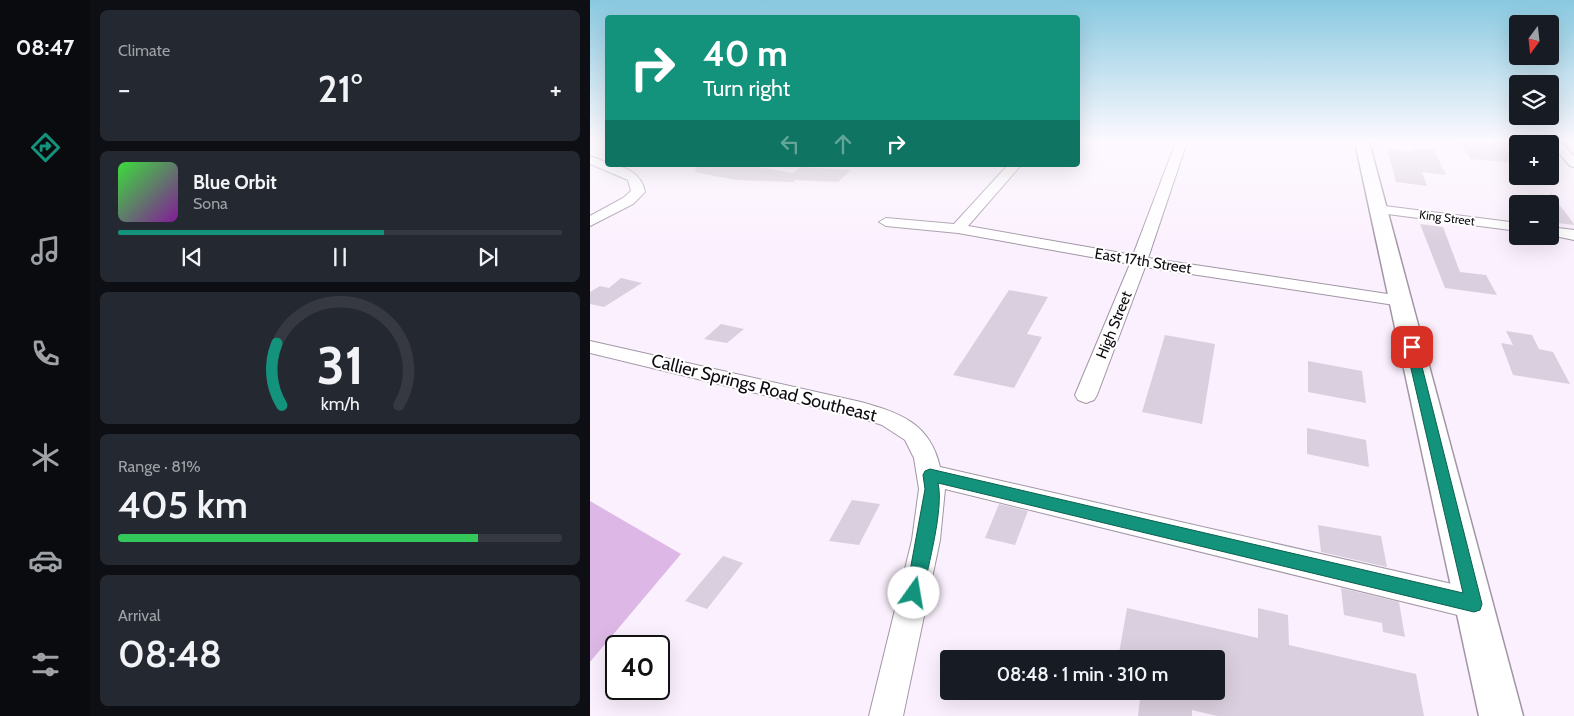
<!DOCTYPE html>
<html lang="en">
<head>
<meta charset="utf-8">
<style>
  :root { --surface:#171b24; --page:#242831; --text:#f1f3f6; --muted:#9ea1a6; --line:#363941; --accent:#13937b }
  body { margin:0; font-family:Cabin,sans-serif; background:var(--page); color:var(--text); height:100vh; display:flex; flex-direction:column; font-size:19px; white-space:nowrap }
  * { box-sizing:border-box; margin:0 }
  p { font-size:16px; color:var(--muted) }
  .icon { flex:none; width:28px; height:28px; fill:none; stroke:currentColor; stroke-width:2; stroke-linecap:round; stroke-linejoin:round }
  .map { position:relative; flex:1; overflow:hidden }
  .drawer { display:flex; flex-direction:column; gap:10px; padding:10px; background:#0d0f14; width:500px }
  .drawer>* { flex:none }
  .guide { position:absolute; left:15px; top:15px; width:475px; height:152px; border-radius:5px; box-shadow:0 5px 20px #0002; background:#13937b; color:#fff; overflow:hidden }
  .needle { width:32px; rotate:195deg }
  .tools { position:absolute; left:919px; top:15px; display:grid; gap:10px }
  .tools a { display:grid; place-items:center; width:50px; height:50px; border-radius:5px; background:var(--surface); box-shadow:0 5px 20px #0002; font-size:25px }
  .speed { position:absolute; left:15px; top:635px; display:flex; gap:10px; font-size:25px; font-weight:700; text-align:center }
  .speed>* { display:grid; place-content:center; width:65px; height:65px; border-radius:50%; background:var(--surface); box-shadow:0 5px 20px #0002; line-height:1 }
  .speed .limit { border:2px solid #111; border-radius:8px; background:#fff; color:#111 }
  .pin { position:absolute; display:grid; place-items:center; width:42px; height:42px; color:#fff; margin:-21px; border-radius:10px; box-shadow:0 2px 8px #0006 }
  .me { position:absolute; width:55px; margin:-28px; rotate:13deg; stroke-linejoin:round; filter:drop-shadow(0 0 4px #0008) }
  .turn { display:flex; align-items:center; gap:18px; height:105px; padding:0 15px; font-size:22px }
  .turn .icon { width:65px; height:65px; stroke-width:2.5 }
  .turn b { display:block; font-size:35px; line-height:42px }
  .lanes { display:flex; align-items:center; height:48px; padding:0 15px; background:#0003; justify-content:center; gap:25px; direction:ltr }
  .lanes .off { opacity:.35 }
  .big { font-size:38px; font-weight:600; line-height:1.1 }
  .drawer .widget { flex:1; display:flex; flex-direction:column; justify-content:center; gap:8px; min-width:0; padding:0 18px; border-radius:8px; background:var(--page) }
  .drawer .dial { align-items:center; gap:0 }
  .dial svg { height:130px; overflow:visible; fill:none; stroke:var(--line); stroke-width:7; stroke-linecap:round; text-anchor:middle }
  .dial text { fill:var(--text); stroke:none }
  .song { display:flex; align-items:center; gap:15px }
  .cover { width:60px; height:60px; border-radius:8px; background:linear-gradient(135deg,hsl(120 70% 55%),hsl(290 70% 35%)) }
  .played { height:5px; border-radius:2px; background:linear-gradient(90deg,var(--accent) 60%,var(--line) 60%) }
  .keys { display:flex; justify-content:space-around; direction:ltr }
  .heat { display:flex; justify-content:space-between; align-items:center; font-size:28px; direction:ltr }
  .charge { height:8px; border-radius:4px; background:linear-gradient(90deg,#34c759 81%,var(--line) 0) }
  .trip { position:absolute; left:350px; top:650px; width:285px; height:50px; border-radius:5px; background:var(--surface); box-shadow:0 5px 20px #0002; font-weight:600; line-height:50px; text-align:center }
  main { display:flex; flex:1; min-height:0 }
  .dock { display:flex; flex-direction:column; width:90px; justify-content:space-around; align-items:center; background:#090b0e; color:var(--muted) }
  .dock .icon { width:35px; height:35px }
  .dock .active { color:var(--accent) }
  .dock b { font-size:22px; color:var(--text) }
  .map>svg:first-child { display:block }
  .green { fill:#ddb8e6 }
  .building { fill:#dacfde }
  .lines { fill:none; stroke-linecap:round; stroke-linejoin:round }
  .minor-casing { stroke:#a296a5; stroke-width:2 }
  .major-casing { stroke:#a296a5; stroke-width:3 }
  .minor { fill:#fff; fill-rule:evenodd }
  .major { fill:#fff; fill-rule:evenodd }
  .route { fill:#13937b; stroke:#0c6050 }
  .labels { text-anchor:middle; stroke-width:4; stroke-linejoin:round; paint-order:stroke }
  .far-street-label { font-size:12px; fill:#0f0b10; stroke:#fff }
  .street-label { font-size:15px; fill:#0f0b10; stroke:#fff }
  .near-street-label { font-size:18px; fill:#0f0b10; stroke:#fff }
</style>
</head>
<body>
<main>
<nav class="dock">
<b>08:47</b>
<svg class="icon active" aria-label="directions" viewBox="0 0 24 24"><path d="M12 3l9 9-9 9-9-9zM9 14v-3h6M13 9l2 2-2 2"/></svg>
<svg class="icon" aria-label="music" viewBox="0 0 24 24"><path d="M9 18V5l10-2v13"/><circle cx="6" cy="18" r="3"/><circle cx="16" cy="16" r="3"/></svg>
<svg class="icon" aria-label="phone" viewBox="0 0 24 24"><path d="M5 4h4l2 5-3 2q2 4 5 5l2-3 5 2v4C11 20 4 13 5 4z"/></svg>
<svg class="icon" aria-label="climate" viewBox="0 0 24 24"><path d="M12 3v18M4 7l16 10M4 17L20 7"/></svg>
<svg class="icon" aria-label="car" viewBox="0 0 24 24"><path d="M5 17H2v-5l4-1 3-4h7l3 4 3 1v5h-3M9 17h6M6 11h13"/><circle cx="7" cy="17" r="2"/><circle cx="17" cy="17" r="2"/></svg>
<svg class="icon" aria-label="filters" viewBox="0 0 24 24"><path d="M4 7h16M4 17h16"/><circle cx="9" cy="7" r="2"/><circle cx="15" cy="17" r="2"/></svg>
</nav>
<section class="drawer">
<div class="widget"><p>Climate</p>
<div class="heat"><a>−</a><b class="big">21°</b><a>+</a></div>
</div>
<div class="widget">
<div class="song"><i class="cover"></i><div><b>Blue Orbit</b><p>Sona</p></div></div>
<div class="played"></div>
<div class="keys"><svg class="icon" aria-label="previous" viewBox="0 0 24 24"><path d="M18 5L8 12l10 7zM5 5v14"/></svg><svg class="icon" aria-label="pause" viewBox="0 0 24 24"><path d="M8 5v14M16 5v14"/></svg><svg class="icon" aria-label="next" viewBox="0 0 24 24"><path d="M6 5l10 7-10 7zM19 5v14"/></svg></div>
</div>
<div class="widget dial"><svg viewBox="0 0 100 80">
<path d="M14 69A42 42 0 1 1 86 69"/>
<path d="M14 69A42 42 0 0 1 11 31" stroke="#13937b"/>
<text x="50" y="56" font-size="32" font-weight="700">31</text>
<text x="50" y="72" font-size="11">km/h</text>
</svg></div>
<div class="widget"><p>Range · 81%</p><b class="big">405 km</b><div class="charge"></div></div>
<div class="widget"><p>Arrival</p><b class="big">08:48</b></div>
</section>
<div class="map">
<svg width="984" height="716" viewBox="0 0 984 716">
  <rect width="100%" height="100%" fill="#fbf1fe"/>
  <!-- green -->
  <polygon class="green" points="0,501 91,554 0,662"/>
  <!-- building -->
  <g class="building">
    <polygon points="870,142 928,142 928,163 881,159"/>
    <polygon points="823,148 844,150 856,175 832,172 837,186 806,182 797,149 824,151"/>
    <polygon points="106,165 156,165 203,173 210,167 261,170 248,182 204,180 204,182 146,180 105,172"/>
    <polygon points="960,192 984,224 984,225 960,222"/>
    <polygon points="830,224 853,227 870,272 896,275 907,295 855,288"/>
    <polygon points="31,278 52,283 14,307 0,304 0,292 10,286 19,288"/>
    <polygon points="419,290 458,297 437,334 452,337 424,388 363,375"/>
    <polygon points="131,324 154,329 137,343 114,339"/>
    <polygon points="916,331 942,335 949,349 963,352 980,384 923,375 911,343 923,345"/>
    <polygon points="575,335 625,344 612,424 552,412"/>
    <polygon points="718,361 772,371 776,403 718,392"/>
    <polygon points="717,428 776,440 779,467 717,454"/>
    <polygon points="262,500 290,504 269,545 239,541"/>
    <polygon points="409,504 438,511 425,545 395,538"/>
    <polygon points="728,525 791,536 797,567 731,552"/>
    <polygon points="133,556 153,563 117,609 95,601"/>
    <polygon points="751,588 809,602 815,637 793,632 792,623 754,615"/>
    <polygon points="537,608 668,638 668,608 698,615 699,645 826,674 834,716 627,716 602,710 602,716 548,716 551,691 626,691 626,659 528,659"/>
  </g>
  <g class="lines">
    <defs>
      <g id="minor">
        <polygon points="586,142 597,142 558,258 811,296 817,297 820,301 817,305 811,306 555,267 507,395 504,400 496,403 488,400 485,395 540,264 368,233 296,226 289,222 296,218 364,224 418,165 431,165 378,226 543,255"/>
        <polygon points="959,142 971,142 984,156 984,167 980,166"/>
        <path d="M0,156L18,163V165C35,165 52,174 55,192L43,204L0,226V216L33,198L41,191L38,180L0,164Z"/>
        <polygon points="787,205 928,223 928,231 782,212 780,209 782,206"/>
        <polygon points="960,227 984,230 984,240 960,235"/>
        <path d="M0,341L271,402C310,413 340,423 350,467L884,589L895,593L899,604L895,615L884,619L355,489L350,540L313,716H279L322,540L329,489L324,458L315,440L292,425L270,418L0,353Z"/>
      </g>
      <polygon id="major" points="765,142 779,142 933,716 889,716"/>
    </defs>
    <!-- minor casing -->
    <use href="#minor" class="minor-casing"/>
    <!-- major casing -->
    <use href="#major" class="major-casing"/>
    <!-- minor -->
    <use href="#minor" class="minor"/>
    <!-- major -->
    <use href="#major" class="major"/>
  </g>
  <!-- sky -->
  <linearGradient id="sky" x2="0" y2="1"><stop stop-color="#88c9e0"/><stop offset="0.58" stop-color="#fdf9ff"/><stop offset="1" stop-color="#fdf9ff" stop-opacity="0"/></linearGradient>
  <rect width="984" height="243" fill="url(#sky)"/>
  <!-- route -->
  <path class="route" d="M822,343L827,347L892,604L890,610L884,612L348,483C354,509 338,565 333,593L330,599L324,601L318,599L316,593L335,489L333,475L335,471L340,469L873,593L816,347Z"/>
  <g class="labels">
    <!-- far-street labels -->
    <g class="far-street-label">
      <text transform="translate(857 218) rotate(7)" y="4">King Street</text>
    </g>
    <!-- street labels -->
    <g class="street-label">
      <text transform="translate(553 261) rotate(9)" y="5">East 17th Street</text>
      <text transform="translate(524 325) rotate(-68)" y="5">High Street</text>
    </g>
    <!-- near-street labels -->
    <g class="near-street-label">
      <text transform="translate(174 388) rotate(14)" y="6">Callier Springs Road Southeast</text>
    </g>
  </g>
</svg>
<div class="tools">
<a><svg class="needle" viewBox="-14 -14 28 28"><path d="M0-13l5 13h-10z" fill="#e53935"/><path d="M0 13l5-13h-10z" fill="#9ea1a6"/></svg></a>
<a><svg class="icon" aria-label="layers" viewBox="0 0 24 24"><path d="M12 4l9 5-9 5-9-5zM3 14l9 5 9-5"/></svg></a>
<a>+</a>
<a>−</a>
</div>
<div class="speed"><div class="limit">40</div></div>
<div class="pin" style="left:822px;top:347px;background:#d93025"><svg class="icon" aria-label="arrive" viewBox="0 0 24 24"><path d="M6 21V4h12l-3 4 3 4H6"/></svg></div>
<svg class="me" style="left:324px;top:593px" viewBox="-20 -20 40 40"><circle r="19" fill="#fff"/><path d="M0-13L10 11 0 6-10 11z" fill="#13937b"/></svg>
<div class="trip">08:48 · 1 min · 310 m</div>
<div class="guide">
<div class="turn"><svg class="icon" aria-label="right" viewBox="0 0 24 24"><path d="M7 20v-9h11M14 6l5 5-5 5"/></svg><div><b>40 m</b>Turn right</div></div>
<div class="lanes"><svg class="icon off" aria-label="left" viewBox="0 0 24 24"><path d="M17 20v-9H6M10 6l-5 5 5 5"/></svg><svg class="icon off" aria-label="ahead" viewBox="0 0 24 24"><path d="M12 20V5M6 11l6-6 6 6"/></svg><svg class="icon" aria-label="right" viewBox="0 0 24 24"><path d="M7 20v-9h11M14 6l5 5-5 5"/></svg></div>
</div>
</div>
</main>
</body>
</html>
